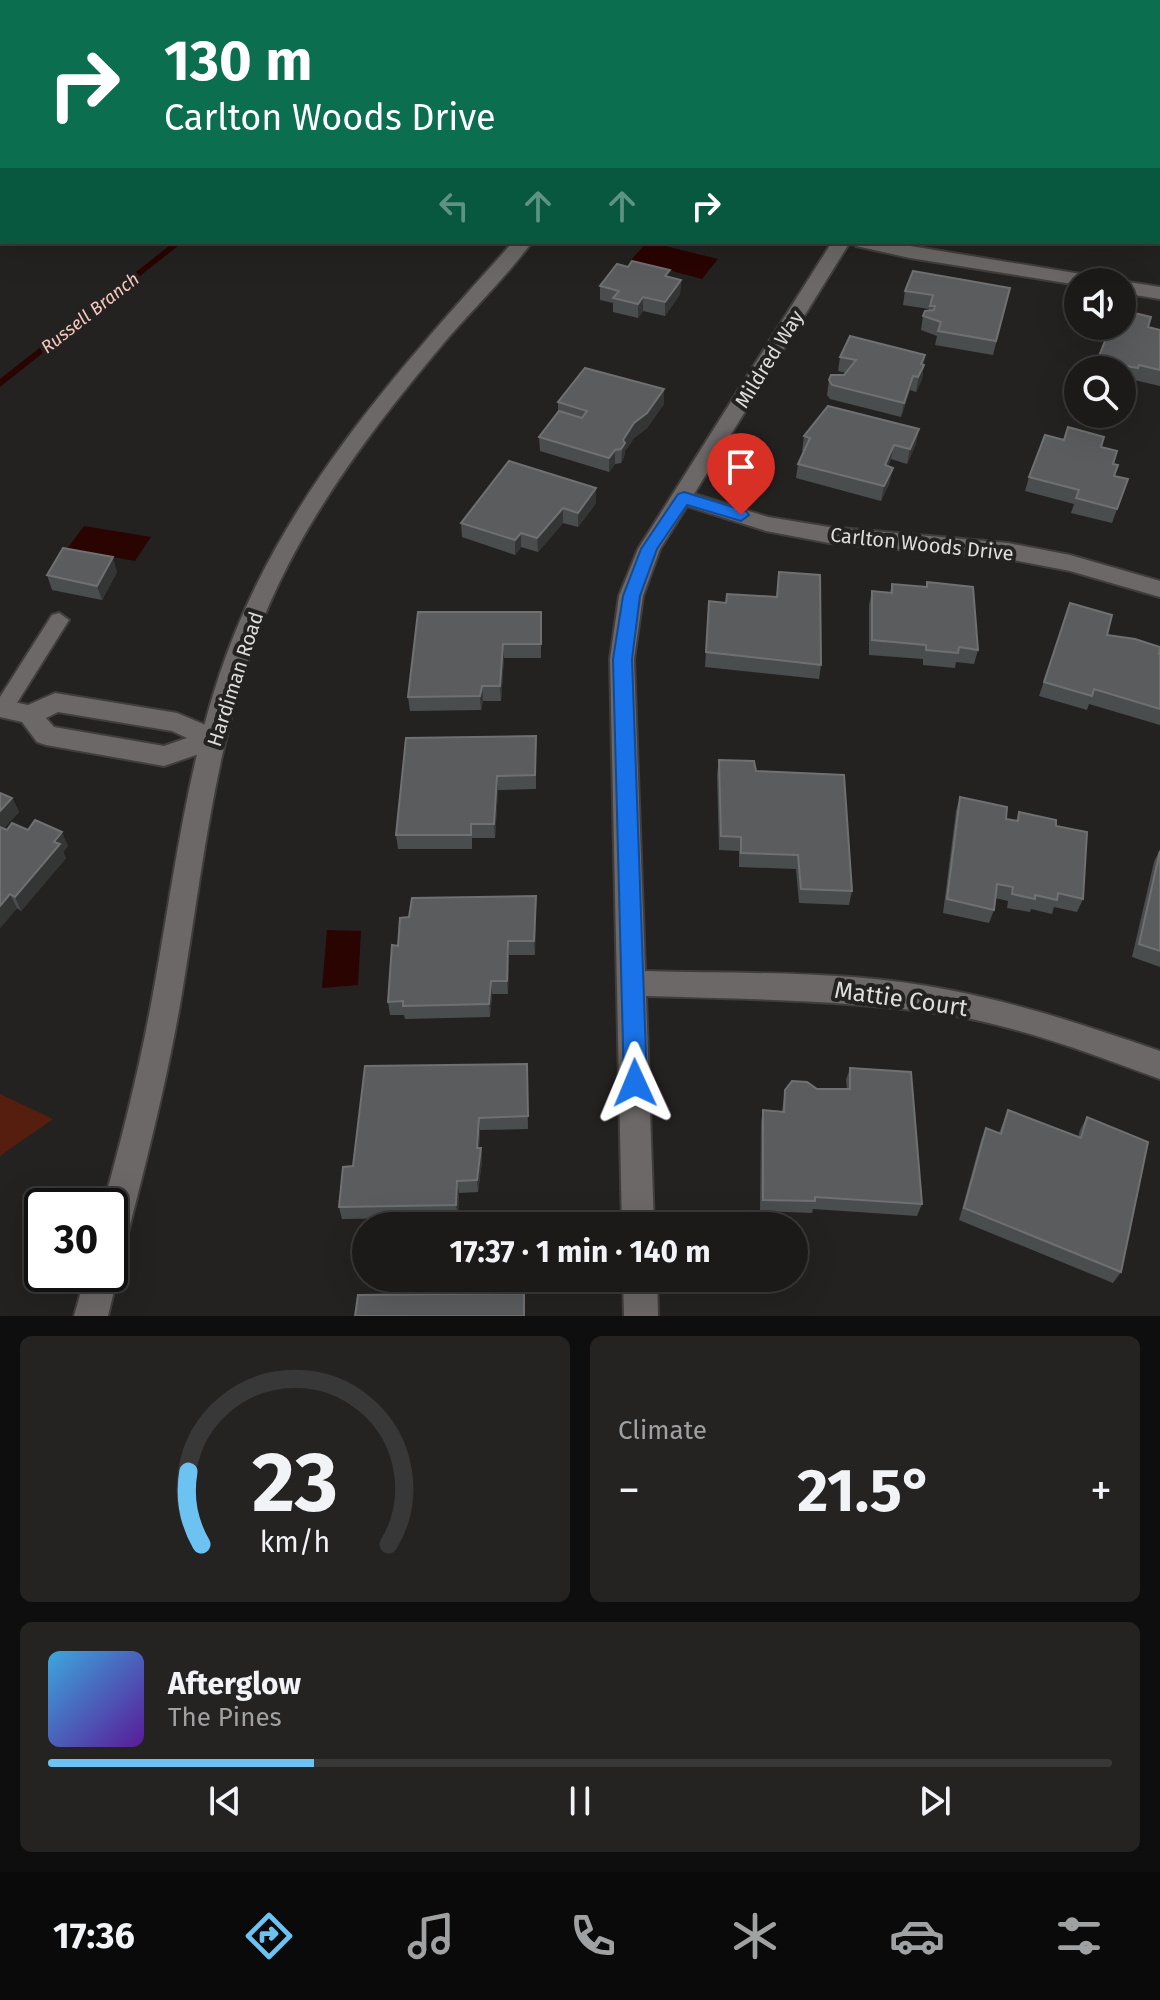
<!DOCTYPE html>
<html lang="en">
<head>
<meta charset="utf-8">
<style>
  :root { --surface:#1b1a19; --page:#242322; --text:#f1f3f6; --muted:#a0a1a2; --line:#393838; --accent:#6cc3f2 }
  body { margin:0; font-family:"Fira Sans",sans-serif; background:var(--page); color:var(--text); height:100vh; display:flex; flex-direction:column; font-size:30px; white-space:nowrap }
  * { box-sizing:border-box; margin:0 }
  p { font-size:26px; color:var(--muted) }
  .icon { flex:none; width:44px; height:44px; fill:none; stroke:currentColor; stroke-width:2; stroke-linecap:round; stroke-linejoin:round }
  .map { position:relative; height:1316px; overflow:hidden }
  .details { display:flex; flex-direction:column; gap:20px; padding:20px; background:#0f0e0e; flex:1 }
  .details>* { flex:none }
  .hud { position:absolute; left:0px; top:0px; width:1160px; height:244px; box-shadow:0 8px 32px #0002,0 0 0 2px var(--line); background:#0b6e4f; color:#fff; overflow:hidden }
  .buttons { position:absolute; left:1064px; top:268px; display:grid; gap:16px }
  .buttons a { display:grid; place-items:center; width:72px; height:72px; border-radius:50%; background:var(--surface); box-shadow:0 8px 32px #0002,0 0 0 2px var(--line); font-size:40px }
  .speed { position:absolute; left:24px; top:1188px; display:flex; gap:16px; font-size:40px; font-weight:700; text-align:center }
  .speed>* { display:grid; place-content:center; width:104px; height:104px; border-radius:50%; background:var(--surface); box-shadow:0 8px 32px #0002,0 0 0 2px var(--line); line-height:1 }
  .speed .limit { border:4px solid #111; border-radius:12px; background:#fff; color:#111 }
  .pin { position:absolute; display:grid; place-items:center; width:68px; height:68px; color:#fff; margin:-82px -34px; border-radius:50% 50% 50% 0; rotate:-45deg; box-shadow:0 0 8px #0007 }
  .pin .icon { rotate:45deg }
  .me { position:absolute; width:88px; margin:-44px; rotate:359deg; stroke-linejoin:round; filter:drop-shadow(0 0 6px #0008) }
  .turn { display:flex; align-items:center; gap:28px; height:168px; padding:0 32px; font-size:36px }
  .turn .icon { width:104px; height:104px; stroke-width:2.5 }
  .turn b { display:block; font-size:56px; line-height:68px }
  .lanes { display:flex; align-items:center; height:76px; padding:0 32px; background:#0003; justify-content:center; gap:40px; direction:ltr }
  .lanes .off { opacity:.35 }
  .big { font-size:60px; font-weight:700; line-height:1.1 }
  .details .card { flex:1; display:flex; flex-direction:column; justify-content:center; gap:12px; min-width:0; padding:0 28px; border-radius:12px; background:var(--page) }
  .details .dial { align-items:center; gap:0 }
  .dial svg { height:208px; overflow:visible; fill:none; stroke:var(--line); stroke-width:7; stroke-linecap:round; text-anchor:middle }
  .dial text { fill:var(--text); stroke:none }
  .song { display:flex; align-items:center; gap:24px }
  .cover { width:96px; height:96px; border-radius:12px; background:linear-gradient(135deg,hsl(200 70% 55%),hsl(270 70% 35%)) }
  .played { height:8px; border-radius:4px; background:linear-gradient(90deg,var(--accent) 25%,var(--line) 25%) }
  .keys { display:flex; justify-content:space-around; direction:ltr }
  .heat { display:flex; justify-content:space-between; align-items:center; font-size:44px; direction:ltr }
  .details .tiles { flex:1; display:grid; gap:20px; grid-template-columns:1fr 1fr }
  .card:last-child { grid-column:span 2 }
  .trip { position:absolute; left:352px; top:1212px; width:456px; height:80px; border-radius:40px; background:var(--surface); box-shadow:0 8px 32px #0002,0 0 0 2px var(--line); font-weight:700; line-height:80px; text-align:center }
  .tab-bar { display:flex; height:128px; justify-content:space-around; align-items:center; background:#0b0a0a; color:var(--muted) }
  .tab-bar .icon { width:56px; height:56px }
  .tab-bar .active { color:var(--accent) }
  .tab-bar b { font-size:36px; color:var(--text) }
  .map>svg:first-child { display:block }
  .green { fill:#551e0e }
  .water { fill:#290400 }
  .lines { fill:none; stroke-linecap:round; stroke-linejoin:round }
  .stream { fill:#290400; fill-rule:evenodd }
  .lane-casing { stroke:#403d3c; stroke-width:4 }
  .street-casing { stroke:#403d3c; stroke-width:4 }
  .secondary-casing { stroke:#403d3c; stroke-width:4 }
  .lane { fill:#6b6867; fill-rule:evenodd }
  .street { fill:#6b6867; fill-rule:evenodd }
  .secondary { fill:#6b6867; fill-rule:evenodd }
  .wall { fill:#4a4d4e }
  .shaded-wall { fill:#343535 }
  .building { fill:#5a5c5d; stroke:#6f7071; stroke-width:2 }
  .route { fill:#1a73e8; stroke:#114b97; stroke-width:2 }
  .labels { text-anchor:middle; stroke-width:8; stroke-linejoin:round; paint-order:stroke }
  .far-water-label { font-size:18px; font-style:italic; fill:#f6c9bc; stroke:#242221 }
  .street-label { font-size:20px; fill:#dedddc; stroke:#242221 }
  .near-street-label { font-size:24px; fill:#dedddc; stroke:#242221 }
</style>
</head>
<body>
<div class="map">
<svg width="1160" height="1316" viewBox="0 0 1160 1316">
  <rect width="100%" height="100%" fill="#242221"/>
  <!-- green -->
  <polygon class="green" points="0,1094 53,1119 0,1156"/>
  <!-- water -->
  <g class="water">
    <polygon points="647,242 649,242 718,259 702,279 631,260"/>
    <polygon points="84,526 151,537 135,561 67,549"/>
    <polygon points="327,930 361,931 358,985 322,988"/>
  </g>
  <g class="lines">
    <!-- stream -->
    <g class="stream">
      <polygon points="589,0 588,2 581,2 582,0"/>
      <polygon points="174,242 183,242 0,387 0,379"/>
    </g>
    <defs>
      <polygon id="lane" points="59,613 69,620 10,714 0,716 0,697 52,615"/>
      <g id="street">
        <rect x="1158" y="80" width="2" height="10"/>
        <path d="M832,242H850L694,494L768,517L829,527L1008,543L1070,555L1160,581V597L1070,571L1008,559L829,543L766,531L687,506L660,549L643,596L634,659L645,971C746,974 850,970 949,990C1022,1004 1090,1027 1160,1051V1079C1089,1053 1019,1026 944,1014C845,1000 746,999 646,996L654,1226H622L610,659L619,596L638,549Z"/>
        <polygon points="853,242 886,242 1093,276 1102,282 1078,282 1078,285 910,258 856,246"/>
        <polygon points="1122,281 1160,287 1160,299 1122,293"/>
        <path d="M55,693L177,713L222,732L226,739L222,746L164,766L46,745L37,742L22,722L0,717V699L28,705ZM58,712L172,731L187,738L164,746L54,727L46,718Z"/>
        <polygon points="623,1278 657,1278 658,1316 624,1316"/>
      </g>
      <g id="secondary">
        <path d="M513,242H532C507,276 476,306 448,338C388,409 331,482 288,565C219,697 206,849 182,993C168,1077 147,1158 126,1241L121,1252L110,1257V1206H103C123,1134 141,1062 154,988C176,866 190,738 239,623C301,476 408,359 513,242Z"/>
        <polygon points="110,1261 118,1274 108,1316 74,1316 86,1274 110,1274"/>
      </g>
    </defs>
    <!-- lane casing -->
    <use href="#lane" class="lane-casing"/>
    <!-- street casing -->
    <use href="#street" class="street-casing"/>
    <!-- secondary casing -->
    <use href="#secondary" class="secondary-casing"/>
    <!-- lane -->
    <use href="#lane" class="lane"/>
    <!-- street -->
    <use href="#street" class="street"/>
    <!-- secondary -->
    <use href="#secondary" class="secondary"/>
  </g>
  <!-- wall -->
  <g class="wall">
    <polygon points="336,0 408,0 409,2 340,2"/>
    <polygon points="894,0 984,0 983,2 974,0 974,2 894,2"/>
    <polygon points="1116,0 1160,0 1160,62 1158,61 1158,2 1115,2"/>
    <polygon points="1158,192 1160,193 1160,245 1143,242 1158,242"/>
    <polygon points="1049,242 1080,242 1079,245"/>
    <polygon points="669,277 681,280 680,294 665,316 643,311 638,318 613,312 613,303 600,300 600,286"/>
    <polygon points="1010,288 993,355 935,345 937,336 921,330 923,316 929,309 903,305 905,291"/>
    <polygon points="1148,327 1160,330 1160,386 1134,380 1133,383 1122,380 1122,370 1095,370 1099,356"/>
    <polygon points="925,355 922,379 916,392 910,390 901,417 830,399 827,395 829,380 844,375 846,373 838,371 840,357"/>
    <polygon points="664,389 664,404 647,428 634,438 625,451 624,457 621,463 615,464 609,472 540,451 539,437 558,412 558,402"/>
    <polygon points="804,436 916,444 907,464 891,459 888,466 890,482 881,501 796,478 798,464 804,451 802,451"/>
    <polygon points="1064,440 1101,447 1113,464 1114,476 1128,479 1112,523 1071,513 1074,504 1025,491 1029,477"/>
    <polygon points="596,503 578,527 563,523 538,552 521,547 515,555 462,537 461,523"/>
    <polygon points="117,572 102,600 52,590 47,575"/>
    <polygon points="927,582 978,650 974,664 956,662 955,668 923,665 923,659 869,655 869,605 872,591 890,592 892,584 926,587"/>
    <polygon points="709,601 821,665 819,679 705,667"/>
    <polygon points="1070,603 1107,635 1160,654 1160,725 1089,704 1087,710 1039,696"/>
    <polygon points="541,612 541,658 504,658 501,701 483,701 481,710 410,711 408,697"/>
    <polygon points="536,751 536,789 498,790 495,838 472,838 472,849 398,849 396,835"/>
    <polygon points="719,760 756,771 852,891 849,905 799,903 796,869 739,867 739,851 719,850 717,774"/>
    <polygon points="0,793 12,798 19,812 4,828 68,846 63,852 66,858 21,911 17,908 0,928"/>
    <polygon points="960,797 1006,819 1016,821 1019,812 1056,826 1083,899 1077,912 1054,907 1052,914 1031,909 1030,912 1007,908 1008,901 995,898 994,910 989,923 943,913 956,811"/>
    <polygon points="1160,849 1160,967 1132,957 1154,862"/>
    <polygon points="536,896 535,955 509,955 508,994 492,994 490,1017 405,1019 404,1015 390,1015 388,1002 398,946"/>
    <polygon points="527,1064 528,1129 480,1130 479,1148 481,1148 482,1161 478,1192 459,1193 458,1217 342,1219 339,1207 353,1166"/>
    <polygon points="850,1068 922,1204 917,1216 813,1209 812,1213 760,1211 761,1122 763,1110 782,1111 785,1090 847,1089 846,1080"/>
    <polygon points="1008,1110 1078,1137 1080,1130 1087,1117 1121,1272 1113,1283 959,1220 981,1140 986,1128 999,1133"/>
  </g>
  <!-- shaded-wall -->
  <g class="shaded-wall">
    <polygon points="366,0 408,0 409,2 361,2"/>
    <polygon points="681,280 680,294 665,316 665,302"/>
    <polygon points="643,297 643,311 638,318 638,304"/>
    <polygon points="925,355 922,379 916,392 921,364"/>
    <polygon points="913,376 910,390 901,417 904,403"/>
    <polygon points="664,389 664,404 647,428 634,438 625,451 624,457 621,463 623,440 634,423"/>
    <polygon points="919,429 916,444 907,464 910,449"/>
    <polygon points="894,445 891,459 882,480 885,465"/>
    <polygon points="615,450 615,464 609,472 609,458"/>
    <polygon points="893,468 890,482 881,501 884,486"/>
    <polygon points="596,488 596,503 578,527 578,513"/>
    <polygon points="563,508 563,523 538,552 537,538"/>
    <polygon points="521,533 521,547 515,555 515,540"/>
    <polygon points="113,557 117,572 102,600 97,586"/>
    <polygon points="503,644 504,658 501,701 500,686"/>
    <polygon points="482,686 483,701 481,710 480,696"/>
    <polygon points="497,776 498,790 495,838 494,824"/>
    <polygon points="12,798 19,812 0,832 0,811"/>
    <polygon points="62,832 68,846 63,852 66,858 21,911 15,897"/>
    <polygon points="10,894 17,908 0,928 0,906"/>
    <polygon points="536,896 536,910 535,955 534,941"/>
    <polygon points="508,941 509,955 508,994 507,981"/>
    <polygon points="491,981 492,994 490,1017 489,1004"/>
    <polygon points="479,1118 480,1130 478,1160 477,1148"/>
    <polygon points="481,1148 482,1161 478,1192 477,1180"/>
    <polygon points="457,1181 459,1193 458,1217 456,1205"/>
  </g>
  <!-- building -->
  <g class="building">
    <polygon points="86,0 150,0 149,2 85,2"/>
    <polygon points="906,0 972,0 970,2 904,2"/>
    <polygon points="1128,0 1160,0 1160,11 1158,11 1158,2 1134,2 1127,1"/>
    <polygon points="1158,18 1160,19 1160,48 1158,48"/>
    <polygon points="1158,192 1160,193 1160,230 1158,230"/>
    <polygon points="632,261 670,270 665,276 681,280 665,302 643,297 638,304 613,298 619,291 600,286 617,264 628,267"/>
    <polygon points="913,271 1010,288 996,341 938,331 941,322 923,316 925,311 934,310 935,306 930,306 933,295 905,291"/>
    <polygon points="1122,310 1151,317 1148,327 1160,330 1160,370 1139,365 1138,368 1111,363 1113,359 1099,356 1111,326 1122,326"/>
    <polygon points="850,336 925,355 921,364 924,365 918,377 913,376 904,403 832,385 829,380 831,375 844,375 856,360 840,357"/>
    <polygon points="585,368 664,389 647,413 634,423 623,440 625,443 621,449 615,450 609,458 539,437 559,411 582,418 587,411 558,402"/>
    <polygon points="828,406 919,429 910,449 894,445 885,465 893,468 884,486 798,464 810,438 804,436"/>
    <polygon points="1068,427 1104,437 1101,447 1117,451 1113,464 1118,465 1114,476 1128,479 1117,509 1076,498 1079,490 1029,477 1045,435 1064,440"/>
    <polygon points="509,461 596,488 578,513 563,508 537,538 521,533 515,540 461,523"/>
    <polygon points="63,548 113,557 97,586 47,575"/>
    <polygon points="779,572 820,575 821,665 706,652 709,601 726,603 727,594 777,597"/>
    <polygon points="927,582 973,587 978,650 959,647 958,653 926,650 926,645 872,640 872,591 892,593 892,584 927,587"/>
    <polygon points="1070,603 1112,615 1107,635 1135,639 1160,647 1159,654 1160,654 1160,709 1094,689 1092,696 1044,682"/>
    <polygon points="418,612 541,612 541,644 503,644 500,686 482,686 480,696 408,697"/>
    <polygon points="536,736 535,775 497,776 494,824 471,824 471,835 396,835 406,738"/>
    <polygon points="719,760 754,761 756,771 844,775 852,891 801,889 798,855 741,853 741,837 721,836"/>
    <polygon points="0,793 12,798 0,811"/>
    <polygon points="960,797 1007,807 1006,819 1018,821 1019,812 1056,820 1056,826 1087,832 1083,899 1058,893 1057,900 1035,895 1035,899 1012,894 1013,887 997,884 994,910 947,899"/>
    <polygon points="35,820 62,832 54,842 60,844 15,897 10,894 0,906 0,827 7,830 12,823 28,830"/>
    <polygon points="1160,851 1160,951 1139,944"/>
    <polygon points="536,896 534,941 508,941 507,981 491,981 489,1004 403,1006 403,1001 388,1002 392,945 398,946 400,918 409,917 412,898"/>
    <polygon points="527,1064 528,1116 479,1118 477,1148 481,1148 477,1180 457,1181 456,1205 339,1207 343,1167 353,1166 365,1066"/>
    <polygon points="850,1068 911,1072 922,1204 815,1197 815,1201 763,1200 763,1110 784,1112 785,1090 792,1081 807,1082 817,1089 850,1089"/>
    <polygon points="1008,1110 1081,1138 1087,1117 1148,1142 1121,1272 964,1208 986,1128 1001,1134"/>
    <polygon points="524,1293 524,1316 355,1316 358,1295"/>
  </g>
  <!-- route -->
  <polygon class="route" points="684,492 746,511 749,515 741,521 687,505 657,549 640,596 632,659 647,1083 643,1090 635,1093 627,1090 624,1083 613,659 623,596 641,549 678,494"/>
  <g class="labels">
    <!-- far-water labels -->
    <g class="far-water-label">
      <text transform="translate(90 313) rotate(-38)" y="6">Russell Branch</text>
    </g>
    <!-- street labels -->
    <g class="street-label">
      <text transform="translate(769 359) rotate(-58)" y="7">Mildred Way</text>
      <text transform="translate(922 544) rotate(6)" y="7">Carlton Woods Drive</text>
      <text transform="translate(235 679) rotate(-72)" y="7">Hardiman Road</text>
    </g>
    <!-- near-street labels -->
    <g class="near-street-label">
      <text transform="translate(901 999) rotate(8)" y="8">Mattie Court</text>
    </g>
  </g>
</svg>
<div class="buttons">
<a><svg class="icon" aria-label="sound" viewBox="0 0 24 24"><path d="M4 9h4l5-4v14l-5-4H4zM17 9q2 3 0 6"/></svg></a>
<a><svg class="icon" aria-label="search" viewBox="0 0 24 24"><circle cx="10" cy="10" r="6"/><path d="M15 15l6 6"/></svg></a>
</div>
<div class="speed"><div class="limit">30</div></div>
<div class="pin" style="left:741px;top:515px;background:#d93025"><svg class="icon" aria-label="arrive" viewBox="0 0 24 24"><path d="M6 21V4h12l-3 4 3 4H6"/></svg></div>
<svg class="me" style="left:635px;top:1083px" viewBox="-20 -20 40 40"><path d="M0-17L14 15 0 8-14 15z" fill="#1a73e8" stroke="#fff" stroke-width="4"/></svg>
<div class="trip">17:37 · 1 min · 140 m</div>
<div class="hud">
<div class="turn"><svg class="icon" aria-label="right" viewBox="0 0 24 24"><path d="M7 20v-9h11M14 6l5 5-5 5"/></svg><div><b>130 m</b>Carlton Woods Drive</div></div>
<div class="lanes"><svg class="icon off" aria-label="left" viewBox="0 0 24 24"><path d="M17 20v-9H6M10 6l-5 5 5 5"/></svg><svg class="icon off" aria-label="ahead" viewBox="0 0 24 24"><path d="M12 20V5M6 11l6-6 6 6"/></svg><svg class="icon off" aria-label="ahead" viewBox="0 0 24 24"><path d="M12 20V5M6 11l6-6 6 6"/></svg><svg class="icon" aria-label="right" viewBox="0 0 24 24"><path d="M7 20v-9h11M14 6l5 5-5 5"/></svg></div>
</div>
</div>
<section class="details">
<div class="tiles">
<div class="card dial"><svg viewBox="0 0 100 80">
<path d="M14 69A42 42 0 1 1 86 69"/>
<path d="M14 69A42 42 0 0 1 9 41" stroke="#6cc3f2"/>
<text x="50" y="56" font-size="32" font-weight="700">23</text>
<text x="50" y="72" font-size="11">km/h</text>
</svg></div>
<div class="card"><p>Climate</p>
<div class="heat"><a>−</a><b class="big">21.5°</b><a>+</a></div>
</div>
<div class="card">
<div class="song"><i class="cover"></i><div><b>Afterglow</b><p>The Pines</p></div></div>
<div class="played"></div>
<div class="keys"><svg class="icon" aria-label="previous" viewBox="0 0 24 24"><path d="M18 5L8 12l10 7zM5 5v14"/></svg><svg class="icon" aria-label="pause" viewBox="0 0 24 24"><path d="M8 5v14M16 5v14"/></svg><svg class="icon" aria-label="next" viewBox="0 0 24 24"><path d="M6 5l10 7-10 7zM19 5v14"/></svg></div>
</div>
</div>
</section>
<nav class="tab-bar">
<b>17:36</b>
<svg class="icon active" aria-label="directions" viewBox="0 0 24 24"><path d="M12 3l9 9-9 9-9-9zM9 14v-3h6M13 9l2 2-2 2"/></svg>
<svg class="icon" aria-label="music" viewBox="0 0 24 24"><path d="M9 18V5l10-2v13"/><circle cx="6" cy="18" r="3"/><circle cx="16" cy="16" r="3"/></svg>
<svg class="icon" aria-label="phone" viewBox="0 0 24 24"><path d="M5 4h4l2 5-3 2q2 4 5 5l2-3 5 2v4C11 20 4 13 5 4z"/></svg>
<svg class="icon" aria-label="climate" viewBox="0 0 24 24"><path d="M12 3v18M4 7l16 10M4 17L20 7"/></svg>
<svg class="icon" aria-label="car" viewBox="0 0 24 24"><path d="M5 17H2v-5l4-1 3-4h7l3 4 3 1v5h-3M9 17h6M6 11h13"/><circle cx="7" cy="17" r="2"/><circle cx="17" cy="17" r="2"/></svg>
<svg class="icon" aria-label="filters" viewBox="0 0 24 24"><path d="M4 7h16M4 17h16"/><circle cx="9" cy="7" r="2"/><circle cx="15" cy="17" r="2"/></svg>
</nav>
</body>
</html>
